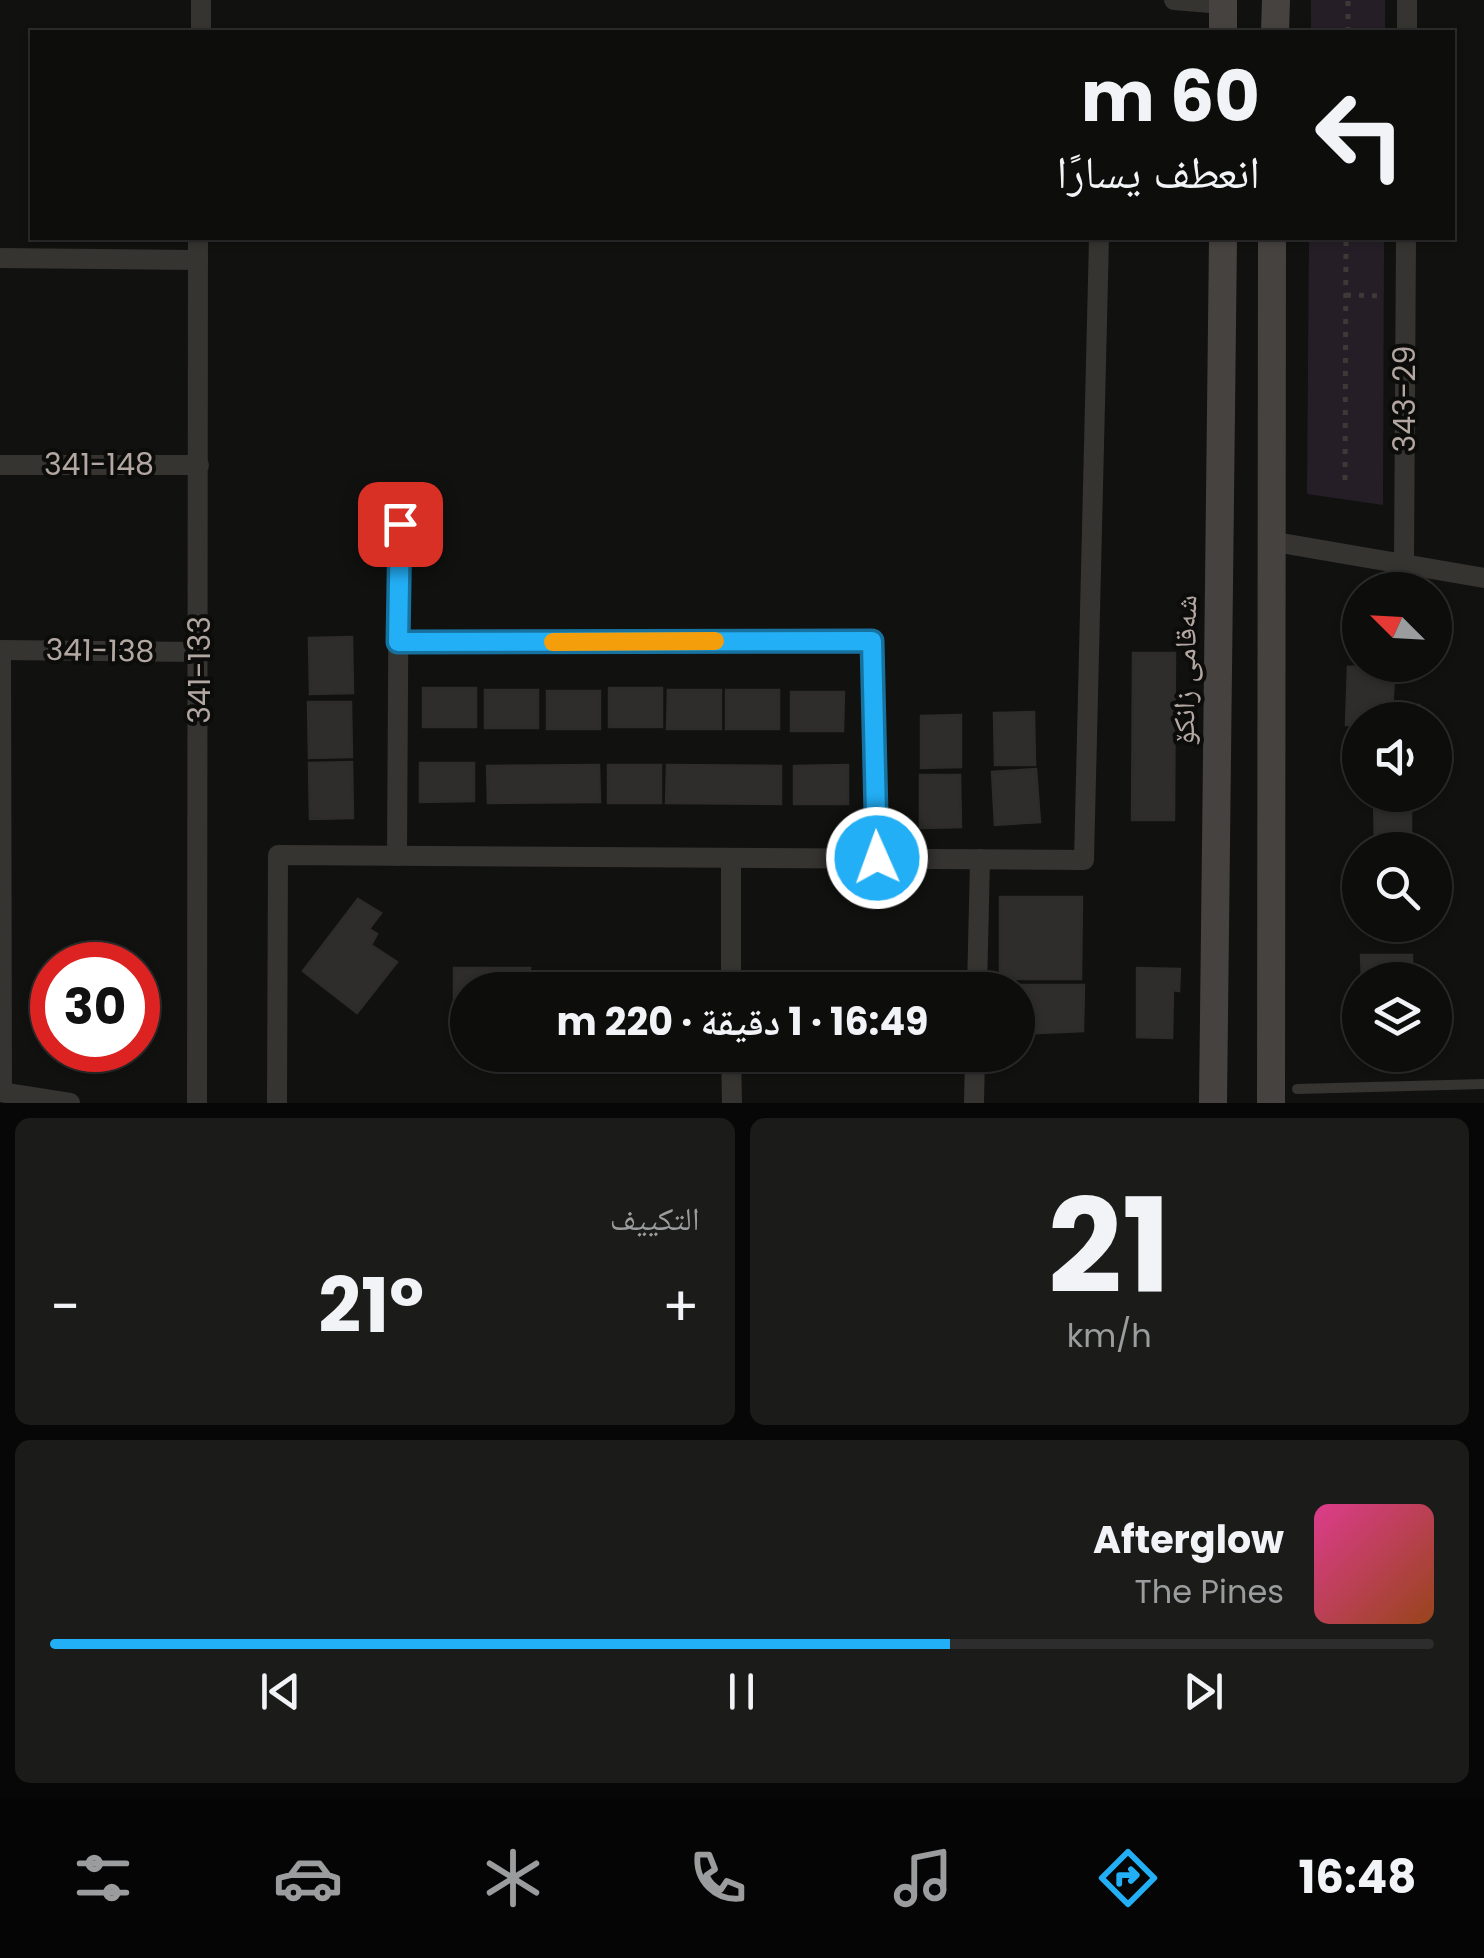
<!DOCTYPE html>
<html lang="ar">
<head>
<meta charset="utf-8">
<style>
  :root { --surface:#0d0d0c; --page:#1b1b1a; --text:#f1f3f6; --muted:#9a9c9d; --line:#2d2d2d; --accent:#23aff6 }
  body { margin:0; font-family:Poppins,"Noto Naskh Arabic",sans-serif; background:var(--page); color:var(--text); direction:rtl; height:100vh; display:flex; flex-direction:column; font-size:38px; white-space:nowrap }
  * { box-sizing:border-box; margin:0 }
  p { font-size:32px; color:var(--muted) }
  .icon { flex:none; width:55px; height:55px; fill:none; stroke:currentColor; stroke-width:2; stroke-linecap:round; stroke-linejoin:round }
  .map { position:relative; height:1103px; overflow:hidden; direction:ltr }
  .panel { display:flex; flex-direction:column; gap:15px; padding:15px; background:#070707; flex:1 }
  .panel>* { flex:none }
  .guide { position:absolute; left:30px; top:30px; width:1425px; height:210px; border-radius:0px; box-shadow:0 2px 8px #0004,0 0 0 2px var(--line); direction:rtl; background:#0d0d0c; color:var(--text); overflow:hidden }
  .needle { width:65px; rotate:294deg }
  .tools { position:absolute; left:1342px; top:572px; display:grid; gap:20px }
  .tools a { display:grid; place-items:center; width:110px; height:110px; border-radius:50%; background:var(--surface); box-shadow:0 2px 8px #0004,0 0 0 2px var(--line); font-size:50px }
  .speed { position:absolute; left:30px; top:942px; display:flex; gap:20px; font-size:50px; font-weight:700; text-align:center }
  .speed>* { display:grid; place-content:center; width:130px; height:130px; border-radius:50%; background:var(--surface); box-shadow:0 2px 8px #0004,0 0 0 2px var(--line); line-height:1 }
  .speed .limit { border:15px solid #d22; background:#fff; color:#111 }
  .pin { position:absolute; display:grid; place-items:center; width:85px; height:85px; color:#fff; margin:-42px; border-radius:20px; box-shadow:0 5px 15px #0006 }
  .me { position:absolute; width:110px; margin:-55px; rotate:358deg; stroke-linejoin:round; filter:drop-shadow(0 0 8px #0008) }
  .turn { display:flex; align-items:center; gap:35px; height:210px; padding:0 30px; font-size:45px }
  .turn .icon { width:130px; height:130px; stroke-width:2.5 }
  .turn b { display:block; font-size:70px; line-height:85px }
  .big { font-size:75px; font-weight:700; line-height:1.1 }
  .panel .widget { flex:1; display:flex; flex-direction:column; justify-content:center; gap:15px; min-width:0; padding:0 35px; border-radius:15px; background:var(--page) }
  .panel .dial { align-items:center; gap:0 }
  .dial b { font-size:130px; line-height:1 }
  .song { display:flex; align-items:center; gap:30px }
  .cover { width:120px; height:120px; border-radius:15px; background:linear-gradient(135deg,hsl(330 70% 55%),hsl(20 70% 35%)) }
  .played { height:10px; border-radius:5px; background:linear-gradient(90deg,var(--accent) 65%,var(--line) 65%) }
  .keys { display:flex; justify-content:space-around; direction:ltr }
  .heat { display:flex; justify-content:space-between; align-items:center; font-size:55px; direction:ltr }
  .panel .tiles { flex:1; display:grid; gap:15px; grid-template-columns:1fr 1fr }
  .widget:last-child { grid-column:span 2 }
  .trip { position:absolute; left:450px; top:972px; width:585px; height:100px; border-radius:50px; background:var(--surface); box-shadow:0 2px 8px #0004,0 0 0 2px var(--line); font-weight:700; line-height:100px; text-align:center; direction:rtl }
  .tabs { display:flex; height:160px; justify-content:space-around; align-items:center; background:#050505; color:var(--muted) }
  .tabs .icon { width:70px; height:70px }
  .tabs .current { color:var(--accent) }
  .tabs b { font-size:45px; color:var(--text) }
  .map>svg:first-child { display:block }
  .green { fill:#251e26 }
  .building { fill:#2e2d2b; stroke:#2d2c2a; stroke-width:2.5 }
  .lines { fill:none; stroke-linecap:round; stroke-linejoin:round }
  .path { stroke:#3d3937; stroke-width:5; stroke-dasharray:5 8; stroke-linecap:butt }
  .lane { stroke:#363431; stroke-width:10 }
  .street { stroke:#363431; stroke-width:20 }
  .secondary { stroke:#46423f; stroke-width:28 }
  .route-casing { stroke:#1772a0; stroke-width:25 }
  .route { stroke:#23aff6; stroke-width:18 }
  .slow { stroke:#f59e0b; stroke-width:18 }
  .labels { text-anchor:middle; stroke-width:8; stroke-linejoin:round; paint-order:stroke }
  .street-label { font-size:30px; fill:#b3a7a1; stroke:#0c0c0b }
</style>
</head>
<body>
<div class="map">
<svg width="1484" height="1103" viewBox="0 0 1484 1103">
  <rect width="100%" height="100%" fill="#111110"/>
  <!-- green -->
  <g class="green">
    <rect x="1311" y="0" width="74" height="32"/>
    <polygon points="1309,238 1384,238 1383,505 1307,494"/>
  </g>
  <!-- building -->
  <g class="building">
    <polygon points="1350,605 1360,605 1360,646 1348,647"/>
    <polygon points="352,637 353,693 310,694 309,638"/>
    <polygon points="1133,653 1175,653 1174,820 1132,820"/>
    <polygon points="1395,665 1392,709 1419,705 1418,720 1360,720 1360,725 1346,725 1348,667"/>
    <rect x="423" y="688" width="53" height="39"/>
    <rect x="609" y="688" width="53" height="39"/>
    <rect x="485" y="690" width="53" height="38"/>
    <polygon points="668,690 721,690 721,729 667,729"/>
    <rect x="726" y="690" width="53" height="39"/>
    <rect x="547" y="691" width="53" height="38"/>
    <polygon points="791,692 844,692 843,731 791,731"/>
    <polygon points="308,702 351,702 352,757 309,758"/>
    <polygon points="1034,712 1035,765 995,765 994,713"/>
    <polygon points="961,715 961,767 921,768 921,716"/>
    <polygon points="352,762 353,818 310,819 309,763"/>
    <polygon points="420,763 474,763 474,801 420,802"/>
    <polygon points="599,765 600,802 488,803 487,766"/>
    <rect x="608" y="765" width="53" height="38"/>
    <polygon points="667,765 781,766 781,804 666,803"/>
    <polygon points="848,765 848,804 794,804 794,766"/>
    <polygon points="1036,769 1040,822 995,825 992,772"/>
    <polygon points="920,775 960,775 961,827 920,828"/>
    <polygon points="1374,795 1411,795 1411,850 1375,850"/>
    <polygon points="1000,897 1082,897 1081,979 1000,979"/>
    <polygon points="358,899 381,913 369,929 377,934 371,945 397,962 357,1013 303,971"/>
    <polygon points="1361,955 1412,955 1412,980 1362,980"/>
    <polygon points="454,968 530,968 529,990 468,990 468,1040 454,1040"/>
    <polygon points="1137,968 1180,969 1179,991 1173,990 1172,1038 1137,1037"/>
    <rect x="857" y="984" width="86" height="6"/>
    <polygon points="1002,985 1084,985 1083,1031 1018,1034 1018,990 1002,990"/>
  </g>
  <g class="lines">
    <!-- path -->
    <g class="path">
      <polyline points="1348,32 1348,0"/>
      <polyline points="1346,295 1383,296"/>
      <polyline points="1345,480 1346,238"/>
    </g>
    <!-- lane -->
    <polyline class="lane" points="1297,1089 1484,1084"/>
    <!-- street -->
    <g class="street">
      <polyline points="1174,0 1223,4"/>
      <polyline points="201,32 201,0"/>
      <polyline points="1407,32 1407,0"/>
      <polyline points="0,258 198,260"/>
      <polyline points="0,465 199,465"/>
      <polyline points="1270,541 1484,578"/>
      <polyline points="1404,561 1406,238"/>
      <polyline points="399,642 871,641 877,858"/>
      <polyline points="0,650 200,652"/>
      <polyline points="1,650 2,1092"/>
      <polyline points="397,856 399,523"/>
      <polyline points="731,858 731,990"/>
      <polyline points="977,990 980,859"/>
      <polyline points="731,1055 732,1103"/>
      <polyline points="0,1092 70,1103"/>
      <polyline points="197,1103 198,238"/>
      <polyline points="277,1103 278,855 1084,860 1099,238"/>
      <polyline points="974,1103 975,1055"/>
    </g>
    <!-- secondary -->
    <g class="secondary">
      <polyline points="1223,0 1223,32"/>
      <polyline points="1275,32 1276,0"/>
      <polyline points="1213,1103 1223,238"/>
      <polyline points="1271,1103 1272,238"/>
    </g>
  </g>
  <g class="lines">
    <defs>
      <polyline id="route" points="400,524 398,642 872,641 877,858"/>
    </defs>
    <!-- route casing -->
    <use href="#route" class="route-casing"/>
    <!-- route -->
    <use href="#route" class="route"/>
    <!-- slow -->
    <polyline class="slow" points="553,642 715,641"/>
  </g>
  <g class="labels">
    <!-- street labels -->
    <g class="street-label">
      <text transform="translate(1405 399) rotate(-90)" y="10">343-29</text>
      <text x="99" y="475">341-148</text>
      <text transform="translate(100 651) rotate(1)" y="10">341-138</text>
      <text transform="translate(200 670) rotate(-90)" y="10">341-133</text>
      <text transform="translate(1185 670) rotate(-89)" y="10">شەقامی زانکۆ</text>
    </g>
  </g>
</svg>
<div class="tools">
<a><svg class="needle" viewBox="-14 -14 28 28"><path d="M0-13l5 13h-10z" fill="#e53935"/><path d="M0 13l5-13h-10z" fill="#9a9c9d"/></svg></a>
<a><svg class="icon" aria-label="sound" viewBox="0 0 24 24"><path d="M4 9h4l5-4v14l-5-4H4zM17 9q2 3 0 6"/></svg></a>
<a><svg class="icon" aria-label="search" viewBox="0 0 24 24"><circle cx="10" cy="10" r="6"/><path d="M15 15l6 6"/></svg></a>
<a><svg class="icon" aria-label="layers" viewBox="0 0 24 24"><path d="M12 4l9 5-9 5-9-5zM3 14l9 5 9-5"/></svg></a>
</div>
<div class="speed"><div class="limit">30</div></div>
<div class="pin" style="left:400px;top:524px;background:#d93025"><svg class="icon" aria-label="arrive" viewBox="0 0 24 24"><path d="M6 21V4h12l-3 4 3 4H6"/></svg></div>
<svg class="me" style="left:877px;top:858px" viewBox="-20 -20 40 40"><circle r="17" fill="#23aff6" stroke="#fff" stroke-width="3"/><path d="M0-11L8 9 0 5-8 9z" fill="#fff"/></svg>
<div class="trip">16:49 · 1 دقيقة · 220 m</div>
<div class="guide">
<div class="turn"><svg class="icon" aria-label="left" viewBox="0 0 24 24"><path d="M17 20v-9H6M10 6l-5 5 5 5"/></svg><div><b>60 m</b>انعطف يسارًا</div></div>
</div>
</div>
<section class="panel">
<div class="tiles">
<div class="widget dial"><b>21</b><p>km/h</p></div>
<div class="widget"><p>التكييف</p>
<div class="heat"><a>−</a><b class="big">21°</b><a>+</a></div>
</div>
<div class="widget">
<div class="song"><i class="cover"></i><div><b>Afterglow</b><p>The Pines</p></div></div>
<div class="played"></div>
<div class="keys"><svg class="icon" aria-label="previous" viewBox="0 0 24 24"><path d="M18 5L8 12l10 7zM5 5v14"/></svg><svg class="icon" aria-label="pause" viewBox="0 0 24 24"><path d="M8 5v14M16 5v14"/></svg><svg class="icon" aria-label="next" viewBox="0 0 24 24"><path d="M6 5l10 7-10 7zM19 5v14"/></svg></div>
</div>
</div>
</section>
<nav class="tabs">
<b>16:48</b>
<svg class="icon current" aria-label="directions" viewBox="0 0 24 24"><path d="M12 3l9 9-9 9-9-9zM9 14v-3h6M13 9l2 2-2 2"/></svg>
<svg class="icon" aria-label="music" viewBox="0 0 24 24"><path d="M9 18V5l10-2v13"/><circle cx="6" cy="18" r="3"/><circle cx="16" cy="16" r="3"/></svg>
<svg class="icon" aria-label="phone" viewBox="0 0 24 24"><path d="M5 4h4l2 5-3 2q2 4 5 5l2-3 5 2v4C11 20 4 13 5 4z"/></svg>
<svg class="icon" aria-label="climate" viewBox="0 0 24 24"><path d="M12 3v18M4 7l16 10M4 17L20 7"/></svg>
<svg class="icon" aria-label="car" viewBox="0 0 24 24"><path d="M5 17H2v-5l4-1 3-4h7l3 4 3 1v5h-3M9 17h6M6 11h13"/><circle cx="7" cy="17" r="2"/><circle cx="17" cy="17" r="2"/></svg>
<svg class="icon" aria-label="filters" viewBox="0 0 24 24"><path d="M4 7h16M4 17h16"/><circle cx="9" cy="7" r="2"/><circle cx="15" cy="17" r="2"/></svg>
</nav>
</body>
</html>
